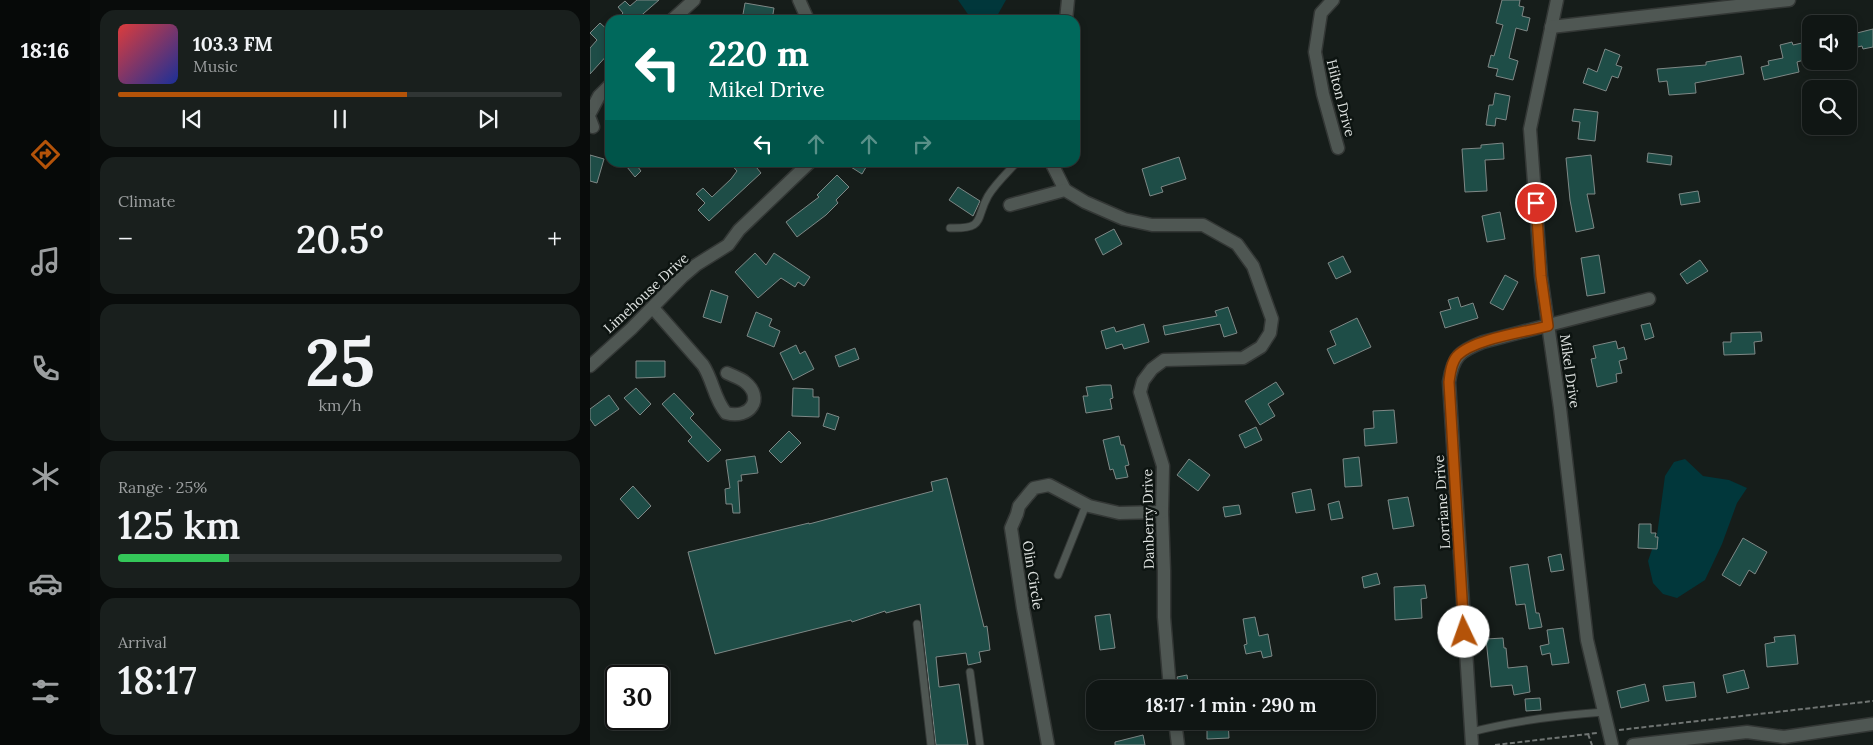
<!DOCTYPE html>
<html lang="en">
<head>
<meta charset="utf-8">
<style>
  :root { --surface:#101614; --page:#191f1d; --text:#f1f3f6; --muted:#9c9fa0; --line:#303534; --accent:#b45309 }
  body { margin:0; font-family:Lora,serif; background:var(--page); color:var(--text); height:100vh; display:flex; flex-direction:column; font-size:19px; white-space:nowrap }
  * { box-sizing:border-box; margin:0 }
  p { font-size:16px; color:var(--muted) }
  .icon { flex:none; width:28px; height:28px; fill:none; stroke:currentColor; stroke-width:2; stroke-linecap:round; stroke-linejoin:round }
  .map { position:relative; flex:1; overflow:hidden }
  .details { display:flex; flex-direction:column; gap:10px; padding:10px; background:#090c0b; width:500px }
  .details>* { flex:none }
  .banner { position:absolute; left:15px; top:15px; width:475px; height:152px; border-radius:15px; box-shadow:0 2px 8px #0003,0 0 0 1px var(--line); background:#00695c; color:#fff; overflow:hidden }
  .tools { position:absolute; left:1212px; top:15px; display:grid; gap:10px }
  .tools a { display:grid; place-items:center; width:55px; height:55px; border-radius:10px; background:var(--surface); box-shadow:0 2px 8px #0003,0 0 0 1px var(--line); font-size:25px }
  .speed { position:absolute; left:15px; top:665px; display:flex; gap:10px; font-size:25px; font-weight:700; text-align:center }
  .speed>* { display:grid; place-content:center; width:65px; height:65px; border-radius:50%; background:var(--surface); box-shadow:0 2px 8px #0003,0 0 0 1px var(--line); line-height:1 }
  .speed .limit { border:2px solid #111; border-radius:8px; background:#fff; color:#111 }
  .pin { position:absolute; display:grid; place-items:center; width:42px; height:42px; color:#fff; margin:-21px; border:2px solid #fff; border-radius:50%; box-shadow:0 1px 5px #0007 }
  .me { position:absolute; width:55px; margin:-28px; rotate:357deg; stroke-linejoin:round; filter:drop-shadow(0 0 4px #0008) }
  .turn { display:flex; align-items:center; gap:18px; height:105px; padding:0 20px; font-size:22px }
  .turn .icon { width:65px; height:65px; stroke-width:2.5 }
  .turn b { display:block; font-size:35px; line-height:42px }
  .lanes { display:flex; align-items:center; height:48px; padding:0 20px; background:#0003; justify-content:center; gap:25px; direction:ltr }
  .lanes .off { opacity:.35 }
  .big { font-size:38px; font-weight:600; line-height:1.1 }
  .details .tile { flex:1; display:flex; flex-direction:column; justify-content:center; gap:8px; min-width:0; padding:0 18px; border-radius:15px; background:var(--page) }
  .details .dial { align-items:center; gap:0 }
  .dial b { font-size:65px; line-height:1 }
  .song { display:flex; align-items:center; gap:15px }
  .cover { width:60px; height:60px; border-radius:8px; background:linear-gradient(135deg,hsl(0 70% 55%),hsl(230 70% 35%)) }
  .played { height:5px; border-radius:2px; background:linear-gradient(90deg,var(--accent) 65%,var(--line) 65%) }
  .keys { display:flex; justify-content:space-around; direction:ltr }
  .heat { display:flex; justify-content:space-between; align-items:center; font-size:28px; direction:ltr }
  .charge { height:8px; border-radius:4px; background:linear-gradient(90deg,#34c759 25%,var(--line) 0) }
  .trip { position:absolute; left:496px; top:680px; width:290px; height:50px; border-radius:15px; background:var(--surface); box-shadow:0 2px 8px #0003,0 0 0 1px var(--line); font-weight:600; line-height:50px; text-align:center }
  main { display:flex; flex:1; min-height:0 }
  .tabs { display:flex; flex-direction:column; width:90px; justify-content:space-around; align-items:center; background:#060908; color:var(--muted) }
  .tabs .icon { width:35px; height:35px }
  .tabs .on { color:var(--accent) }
  .tabs b { font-size:22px; color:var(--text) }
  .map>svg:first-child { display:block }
  .water { fill:#01373b }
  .building { fill:#1e4d47; stroke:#7e8886 }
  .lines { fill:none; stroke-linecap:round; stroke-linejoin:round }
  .service-casing { stroke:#333735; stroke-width:9 }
  .minor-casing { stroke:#333735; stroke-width:15 }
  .secondary-casing { stroke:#333735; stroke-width:15 }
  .path { stroke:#707573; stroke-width:2; stroke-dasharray:5 2.5; stroke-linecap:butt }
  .service { stroke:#4f5753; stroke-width:7 }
  .minor { stroke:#4f5753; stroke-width:12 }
  .secondary { stroke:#4f5753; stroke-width:12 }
  .route-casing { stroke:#753606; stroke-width:12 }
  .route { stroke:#b45309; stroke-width:9 }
  .labels { text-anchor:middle; stroke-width:5; stroke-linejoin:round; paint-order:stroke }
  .street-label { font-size:14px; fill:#dfe3e1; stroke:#0d1411 }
</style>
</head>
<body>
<main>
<nav class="tabs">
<b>18:16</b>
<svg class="icon on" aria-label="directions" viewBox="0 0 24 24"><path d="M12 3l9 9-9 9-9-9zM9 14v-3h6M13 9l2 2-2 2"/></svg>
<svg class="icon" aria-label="music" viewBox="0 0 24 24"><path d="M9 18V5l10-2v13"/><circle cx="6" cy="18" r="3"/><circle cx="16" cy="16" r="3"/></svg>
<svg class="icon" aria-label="phone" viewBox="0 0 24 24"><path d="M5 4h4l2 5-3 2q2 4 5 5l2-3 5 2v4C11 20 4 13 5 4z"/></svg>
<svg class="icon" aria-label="climate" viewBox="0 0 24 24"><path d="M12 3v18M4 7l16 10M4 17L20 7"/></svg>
<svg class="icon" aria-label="car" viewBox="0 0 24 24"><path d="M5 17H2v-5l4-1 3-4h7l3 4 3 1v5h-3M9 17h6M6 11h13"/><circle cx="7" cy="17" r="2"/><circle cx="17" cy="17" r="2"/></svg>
<svg class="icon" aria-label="filters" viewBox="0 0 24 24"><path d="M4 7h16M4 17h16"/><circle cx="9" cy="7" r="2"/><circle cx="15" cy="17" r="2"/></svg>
</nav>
<section class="details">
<div class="tile">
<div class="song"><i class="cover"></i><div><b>103.3 FM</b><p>Music</p></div></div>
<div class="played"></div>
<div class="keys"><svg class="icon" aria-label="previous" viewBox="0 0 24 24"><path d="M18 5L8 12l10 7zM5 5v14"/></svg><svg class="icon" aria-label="pause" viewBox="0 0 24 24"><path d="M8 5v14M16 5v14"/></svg><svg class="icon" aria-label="next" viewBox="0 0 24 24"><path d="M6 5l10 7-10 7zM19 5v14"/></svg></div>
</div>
<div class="tile"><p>Climate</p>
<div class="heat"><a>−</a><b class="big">20.5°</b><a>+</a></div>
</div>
<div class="tile dial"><b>25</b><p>km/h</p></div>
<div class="tile"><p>Range · 25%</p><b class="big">125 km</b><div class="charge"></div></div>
<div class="tile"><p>Arrival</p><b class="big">18:17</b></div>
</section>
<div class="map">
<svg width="1283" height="745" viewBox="0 0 1283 745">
  <rect width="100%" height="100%" fill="#161d1a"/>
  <!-- water -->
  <g class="water">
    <polygon points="368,0 416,0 407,16 402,20 382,20"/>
    <polygon points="1095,459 1113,476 1139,480 1157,488 1147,503 1132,544 1115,580 1087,598 1073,594 1063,583 1058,561 1067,535 1075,476 1084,462"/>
  </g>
  <!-- building -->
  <g class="building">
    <polygon points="47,0 69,0 46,20 26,20 33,13 28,7 35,1 40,6"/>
    <polygon points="912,0 930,0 929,6 934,7 932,16 940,18 937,31 926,28 919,58 928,61 923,80 906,76 908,69 898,67 901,55 904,56 913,25 906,23"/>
    <polygon points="155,3 184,8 182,20 152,20"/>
    <polygon points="10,23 20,32 20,52 0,74 0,48 7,40 0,33"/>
    <polygon points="1283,29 1283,47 1273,49 1272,46 1259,49 1259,35"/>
    <polygon points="1221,41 1221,58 1207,62 1209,72 1174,80 1171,67 1179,65 1178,61 1193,58 1190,45 1202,42 1203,45"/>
    <polygon points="1015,49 1030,55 1026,65 1032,67 1028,78 1022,76 1016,91 993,83 998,68 1007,72"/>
    <polygon points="1151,56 1154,74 1105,83 1106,93 1079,95 1077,81 1069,82 1067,69 1116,65 1116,62"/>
    <polygon points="905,93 920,96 916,120 906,118 905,126 896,125 899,105 903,105"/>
    <polygon points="984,109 1008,112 1005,141 988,139 990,122 982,121"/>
    <polygon points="913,143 914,159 895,160 897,191 875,192 872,149 891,148 891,145"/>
    <polygon points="1058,153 1082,156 1081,165 1057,162"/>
    <polygon points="0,155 14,159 7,183 0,181"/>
    <polygon points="1001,155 1005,194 997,194 1004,228 986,232 980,200 976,158"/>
    <polygon points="589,157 596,179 571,187 573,192 560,196 552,169"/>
    <polygon points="33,162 44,162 51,171 45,177"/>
    <polygon points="139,162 162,162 171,173 119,221 108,210 115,203 106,194 113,188 122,197 141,179 147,171"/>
    <polygon points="253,162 279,162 272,174"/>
    <polygon points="247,175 259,187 246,200 248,203 236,215 207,237 196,222 229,197 227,195"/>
    <polygon points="368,187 390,201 383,216 359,200"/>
    <polygon points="1108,191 1110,202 1091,205 1089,194"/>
    <polygon points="910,212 915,239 897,242 892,216"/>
    <polygon points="524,229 532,244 513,255 505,239"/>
    <polygon points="165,253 176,265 184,253 220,277 214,286 208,282 205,287 191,278 168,298 145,272"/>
    <polygon points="1009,255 1015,293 997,296 991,258"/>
    <polygon points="753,256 761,272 746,279 738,263"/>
    <polygon points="1110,260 1118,271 1097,284 1090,274"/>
    <polygon points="915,275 928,282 913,310 900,303"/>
    <polygon points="121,290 138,296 131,323 113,317"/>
    <polygon points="868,297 871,307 883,303 888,318 855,328 850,312 861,309 858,300"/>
    <polygon points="638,307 647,333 634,337 630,324 575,335 573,326 627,316 625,311"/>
    <polygon points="166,312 182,319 179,326 190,331 184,347 157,336"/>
    <polygon points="767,318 781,347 744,364 737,349 746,345 740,331"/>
    <polygon points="1060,323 1064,337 1055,340 1051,325"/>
    <polygon points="554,324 559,342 534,349 532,344 516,349 511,331 524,327 526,332"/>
    <polygon points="1171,332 1172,341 1164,342 1165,354 1134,355 1133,342 1141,342 1141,333"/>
    <polygon points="1026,341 1028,349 1034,347 1037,359 1029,361 1032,373 1026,374 1027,382 1007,387 1001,359 1006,358 1003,346"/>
    <polygon points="206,345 210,354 215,351 224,369 203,380 190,353"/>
    <polygon points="265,348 269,359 249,367 245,356"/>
    <polygon points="46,361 75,361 75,377 46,378"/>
    <polygon points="686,382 694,394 678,404 685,416 670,425 655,401"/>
    <polygon points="512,385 521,385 523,398 520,399 522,409 496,413 493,396 498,396 496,387"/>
    <polygon points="46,388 61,404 50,415 34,398"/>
    <polygon points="203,388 223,389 223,397 229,397 229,417 202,416"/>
    <polygon points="84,393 104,414 100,418 131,450 118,462 98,441 102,437 72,404"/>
    <polygon points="19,395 29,409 5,426 0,419 0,409"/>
    <polygon points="804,410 807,443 775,446 774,429 784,428 783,411"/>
    <polygon points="237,413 249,417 245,430 233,426"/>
    <polygon points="666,427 672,440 655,448 649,435"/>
    <polygon points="199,431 211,443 191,463 179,451"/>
    <polygon points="529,436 531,445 534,445 539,465 535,466 538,477 526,479 523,469 520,470 513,440"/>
    <polygon points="165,456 168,473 151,475 152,481 148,481 150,513 143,513 142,504 136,504 135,489 140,488 136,460"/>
    <polygon points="769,457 772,486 755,487 753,459"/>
    <polygon points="599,459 620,475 608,491 587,475"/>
    <polygon points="357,478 394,627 397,626 400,650 389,652 391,662 378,665 376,653 346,657 349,687 369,684 378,745 346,745 330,604 296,613 295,611 262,622 261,620 125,654 98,552 219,523 219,524 343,491 341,482"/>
    <polygon points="43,486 61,506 48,519 30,499"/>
    <polygon points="721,489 725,510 706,513 702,493"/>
    <polygon points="818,497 824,526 803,529 798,500"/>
    <polygon points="749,501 753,518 741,520 738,504"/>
    <polygon points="649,505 651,514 635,517 633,507"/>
    <polygon points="1049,524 1061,524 1061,533 1066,533 1065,537 1068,537 1067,549 1048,548"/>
    <polygon points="1153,538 1177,552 1165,574 1159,570 1150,586 1132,575"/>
    <polygon points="971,554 974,570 961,572 958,557"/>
    <polygon points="938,564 946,613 949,613 952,627 939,629 935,604 926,605 920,567"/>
    <polygon points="787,573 790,584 774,588 772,577"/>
    <polygon points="835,585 837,598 831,599 832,618 805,620 804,587"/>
    <polygon points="520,614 525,648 510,650 505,616"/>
    <polygon points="665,617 669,636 678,634 682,656 673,658 671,651 656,654 654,645 657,644 653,619"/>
    <polygon points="973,628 979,663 962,665 960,653 952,655 950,646 959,644 957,630"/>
    <polygon points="1205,635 1208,664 1177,667 1175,644 1185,642 1184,637"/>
    <polygon points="913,638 914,648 916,648 918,668 937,666 940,692 924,695 922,685 901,687 896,639"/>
    <polygon points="1154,670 1159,688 1137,693 1133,675"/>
    <polygon points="597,675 599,689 589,689 587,677"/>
    <polygon points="1104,682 1106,697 1076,701 1073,686"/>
    <polygon points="1055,684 1059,701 1031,708 1027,691"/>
    <polygon points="950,698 951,710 936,711 935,699"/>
    <polygon points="617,721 638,721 639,738 617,739"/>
    <polygon points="553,735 555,745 525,745 525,742"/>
  </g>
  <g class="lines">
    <defs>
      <g id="service">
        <path d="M360,228C396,229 385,219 398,196C405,184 417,173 427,162"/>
        <polyline points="468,575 496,505"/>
        <polyline points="327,624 341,745"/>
        <polyline points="380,672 390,745"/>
        <path d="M881,732C924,721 970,715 1014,712"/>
      </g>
      <g id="minor">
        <polyline points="209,0 218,20"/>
        <polyline points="743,0 731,13 725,52 733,94 748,148"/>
        <polyline points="967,0 940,129 951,276 970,408 997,640 1022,745"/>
        <polyline points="82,20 104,0"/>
        <polyline points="476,20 478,0"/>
        <polyline points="961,27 1199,0"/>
        <polyline points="0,113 9,96 20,85"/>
        <polyline points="0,119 3,127"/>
        <polyline points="461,162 475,190"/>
        <polyline points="420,205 475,190 495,202 534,219 562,225 613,225 647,244 663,266 682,319 680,333 671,347 653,358 574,360 562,369 553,381 550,392 573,466 572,512 574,571 574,617 580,689"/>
        <path d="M63,308L113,365C123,380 124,399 136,413C160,420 175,398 155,382C150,378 143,376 137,373"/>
        <polyline points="0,366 41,329 92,277 106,265 138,245 149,230 220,162"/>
        <polyline points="585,721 588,745"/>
        <polyline points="458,745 433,608 421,528 427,514 429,506 438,495 444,488 459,485 499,506 529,513 572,512"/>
        <path d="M882,745L859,382C863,356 870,351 893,342L1059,299"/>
      </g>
      <polyline id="secondary" points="1043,745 1157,732 1194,737 1283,724"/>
    </defs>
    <!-- service casing -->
    <use href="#service" class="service-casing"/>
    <!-- minor casing -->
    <use href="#minor" class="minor-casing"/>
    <!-- secondary casing -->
    <use href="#secondary" class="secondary-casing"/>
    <!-- path -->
    <g class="path">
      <polyline points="1029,730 1283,701"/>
      <polyline points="998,734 1002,745"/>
      <polyline points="905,745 1007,733"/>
    </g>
    <!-- service -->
    <use href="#service" class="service"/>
    <!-- minor -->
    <use href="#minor" class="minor"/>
    <!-- secondary -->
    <use href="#secondary" class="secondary"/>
  </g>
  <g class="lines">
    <defs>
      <path id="route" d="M874,632L859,382C860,374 861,363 867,356C883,339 935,332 958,326L951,276L946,203"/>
    </defs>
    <!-- route casing -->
    <use href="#route" class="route-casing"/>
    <!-- route -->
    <use href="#route" class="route"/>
  </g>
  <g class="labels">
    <!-- street labels -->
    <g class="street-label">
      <text transform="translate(751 98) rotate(76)" y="5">Hilton Drive</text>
      <text transform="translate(56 293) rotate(-43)" y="5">Limehouse Drive</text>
      <text transform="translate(980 371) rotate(82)" y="5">Mikel Drive</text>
      <text transform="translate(852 502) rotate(-94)" y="5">Lorriane Drive</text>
      <text transform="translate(558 519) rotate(-91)" y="5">Danberry Drive</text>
      <text transform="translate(443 575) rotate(81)" y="5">Olin Circle</text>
    </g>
  </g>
</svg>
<div class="tools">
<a><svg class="icon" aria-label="sound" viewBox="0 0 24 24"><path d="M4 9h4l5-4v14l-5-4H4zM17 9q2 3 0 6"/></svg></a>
<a><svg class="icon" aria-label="search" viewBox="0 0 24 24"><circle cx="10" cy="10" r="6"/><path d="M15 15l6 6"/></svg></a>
</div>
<div class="speed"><div class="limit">30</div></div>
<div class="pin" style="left:946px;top:203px;background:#d93025"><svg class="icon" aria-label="arrive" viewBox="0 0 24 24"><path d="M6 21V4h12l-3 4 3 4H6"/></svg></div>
<svg class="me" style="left:874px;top:632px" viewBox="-20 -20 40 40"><circle r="19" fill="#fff"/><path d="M0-13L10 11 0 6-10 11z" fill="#b45309"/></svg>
<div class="trip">18:17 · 1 min · 290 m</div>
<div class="banner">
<div class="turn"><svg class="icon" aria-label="left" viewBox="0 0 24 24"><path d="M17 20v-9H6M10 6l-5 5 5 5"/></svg><div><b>220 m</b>Mikel Drive</div></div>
<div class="lanes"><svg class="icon" aria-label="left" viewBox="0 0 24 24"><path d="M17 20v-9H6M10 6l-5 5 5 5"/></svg><svg class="icon off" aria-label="ahead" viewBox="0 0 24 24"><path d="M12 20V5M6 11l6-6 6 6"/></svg><svg class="icon off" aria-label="ahead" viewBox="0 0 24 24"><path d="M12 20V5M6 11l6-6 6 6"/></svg><svg class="icon off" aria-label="right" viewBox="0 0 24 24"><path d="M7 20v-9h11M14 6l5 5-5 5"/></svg></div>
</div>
</div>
</main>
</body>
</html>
